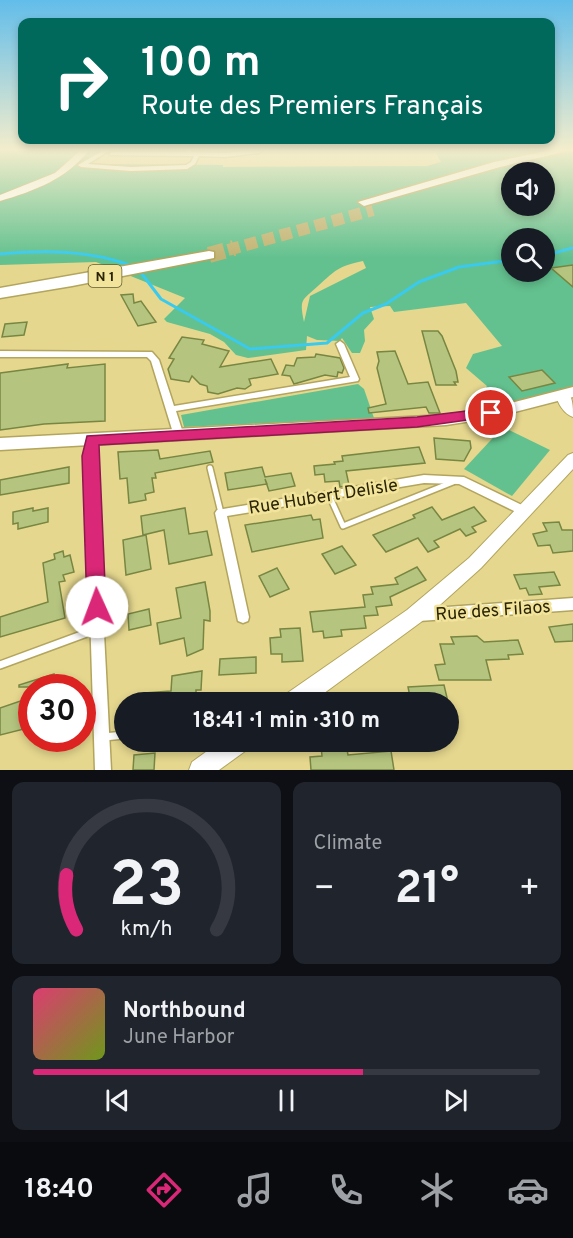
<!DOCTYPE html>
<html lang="en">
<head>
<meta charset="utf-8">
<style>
  :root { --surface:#171b24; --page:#20242c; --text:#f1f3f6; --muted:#9ea1a6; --line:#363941; --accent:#db2777 }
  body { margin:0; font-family:Overpass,sans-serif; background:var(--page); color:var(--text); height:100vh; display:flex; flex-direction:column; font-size:22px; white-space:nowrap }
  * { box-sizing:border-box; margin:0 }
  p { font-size:20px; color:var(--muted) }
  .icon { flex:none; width:33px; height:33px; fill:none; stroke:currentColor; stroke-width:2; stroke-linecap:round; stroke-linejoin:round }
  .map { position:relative; height:770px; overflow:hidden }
  .side { display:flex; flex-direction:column; gap:12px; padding:12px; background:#0d0f14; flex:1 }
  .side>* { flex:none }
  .hud { position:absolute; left:18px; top:18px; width:537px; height:126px; border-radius:12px; box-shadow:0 3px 9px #0003; background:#00695c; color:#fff; overflow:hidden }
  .controls { position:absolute; left:501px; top:162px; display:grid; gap:12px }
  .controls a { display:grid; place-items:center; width:54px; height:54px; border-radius:50%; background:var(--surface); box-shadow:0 3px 9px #0003; font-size:30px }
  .speed { position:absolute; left:18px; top:674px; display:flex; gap:12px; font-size:30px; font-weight:700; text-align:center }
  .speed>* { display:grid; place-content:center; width:78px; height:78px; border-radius:50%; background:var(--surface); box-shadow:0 3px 9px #0003; line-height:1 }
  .speed .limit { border:9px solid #d22; background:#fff; color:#111 }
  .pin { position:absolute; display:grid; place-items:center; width:51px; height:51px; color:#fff; margin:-26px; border:3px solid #fff; border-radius:50%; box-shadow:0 2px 6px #0007 }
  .me { position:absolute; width:66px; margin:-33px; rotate:358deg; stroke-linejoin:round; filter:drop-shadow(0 0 4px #0008) }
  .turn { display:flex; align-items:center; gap:21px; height:126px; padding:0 24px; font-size:27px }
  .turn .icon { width:78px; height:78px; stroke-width:2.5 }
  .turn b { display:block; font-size:42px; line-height:51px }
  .big { font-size:45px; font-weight:700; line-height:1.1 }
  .side .card { flex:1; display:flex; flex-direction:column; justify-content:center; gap:9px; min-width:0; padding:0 21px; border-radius:12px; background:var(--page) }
  .side .dial { align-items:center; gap:0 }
  .dial svg { height:156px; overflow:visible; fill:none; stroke:var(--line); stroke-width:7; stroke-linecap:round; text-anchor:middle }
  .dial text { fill:var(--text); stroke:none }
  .song { display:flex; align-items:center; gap:18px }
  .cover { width:72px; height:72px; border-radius:9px; background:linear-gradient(135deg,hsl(340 70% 55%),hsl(80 70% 35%)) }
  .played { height:6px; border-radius:3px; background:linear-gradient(90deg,var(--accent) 65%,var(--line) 65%) }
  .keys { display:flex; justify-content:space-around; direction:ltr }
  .heat { display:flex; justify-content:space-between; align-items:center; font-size:33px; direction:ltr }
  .side .tiles { flex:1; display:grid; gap:12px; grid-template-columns:1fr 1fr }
  .card:last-child { grid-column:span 2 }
  .trip { position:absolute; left:114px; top:692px; width:345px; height:60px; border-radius:30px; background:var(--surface); box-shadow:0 3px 9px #0003; font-weight:700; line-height:60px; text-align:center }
  .menu { display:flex; height:96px; justify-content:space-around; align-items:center; background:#090b0e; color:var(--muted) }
  .menu .icon { width:42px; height:42px }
  .menu .on { color:var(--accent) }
  .menu b { font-size:27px; color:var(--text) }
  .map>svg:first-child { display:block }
  .green { fill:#63c18f; fill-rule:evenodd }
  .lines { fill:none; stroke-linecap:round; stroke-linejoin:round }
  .stream-far1 { stroke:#39caee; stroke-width:2 }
  .stream { stroke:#39caee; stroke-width:3 }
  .building { fill:#b5c57f; stroke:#788642; stroke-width:1.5 }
  .highway-tunnel-far1 { stroke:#c0b373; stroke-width:12; stroke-dasharray:12 6; stroke-linecap:butt }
  .highway-tunnel { stroke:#c0b373; stroke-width:16; stroke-dasharray:16 8; stroke-linecap:butt }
  .lane-far1-casing { stroke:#b3a55d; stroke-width:8 }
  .lane-casing { stroke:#b3a55d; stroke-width:10 }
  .street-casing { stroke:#b3a55d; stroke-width:3 }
  .secondary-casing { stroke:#b3a55d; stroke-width:2 }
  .primary-casing { stroke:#b3a55d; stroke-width:3 }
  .highway-casing { stroke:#b3a55d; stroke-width:3 }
  .lane-far1 { stroke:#fff; stroke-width:5 }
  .lane { stroke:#fff; stroke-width:7 }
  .street { fill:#fff; fill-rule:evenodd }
  .secondary { fill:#fff; fill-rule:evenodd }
  .primary { fill:#fff; fill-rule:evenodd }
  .highway { fill:#fff; fill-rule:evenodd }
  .route { fill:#db2777; stroke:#8e194d; stroke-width:1.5 }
  .labels { text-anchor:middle; stroke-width:5; stroke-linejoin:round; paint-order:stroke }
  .shield { fill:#f2e49b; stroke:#665e32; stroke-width:1.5 }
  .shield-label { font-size:14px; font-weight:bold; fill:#2a2405 }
  .near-street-label { font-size:18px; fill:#2a2405; stroke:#f2e49b }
</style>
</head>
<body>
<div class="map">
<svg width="573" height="770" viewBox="0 0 573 770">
  <rect width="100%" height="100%" fill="#e5d78e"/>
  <!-- green -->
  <g class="green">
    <path d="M0,150H102L82,164L223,165V167L427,166L441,162L434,150H573V393L491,413L469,412L487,386L466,368L473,354L502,346L466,303L394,312L390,306L370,307L374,319L364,330L365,341L360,353H352L342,338L340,341L317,340L307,336L306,350L248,358L236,355L224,342L210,334L167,322L164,319L185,298L96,262L0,265ZM512,172H544V206H512ZM512,238H544V272H512ZM363,261L366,268L310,296L304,322C299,298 302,301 318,286C337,269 337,267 363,261Z"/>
    <polygon points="358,384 364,389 374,418 184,427 181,415"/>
    <polygon points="503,427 550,450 512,496 464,469"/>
  </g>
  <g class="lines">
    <!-- stream-far1 -->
    <polyline class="stream-far1" points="567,250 573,248"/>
    <!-- stream -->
    <g class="stream">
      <path d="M0,254C45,250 90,250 132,266"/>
      <polyline points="544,256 572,248"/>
      <polyline points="139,270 161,299 250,349 327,343 363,313 386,304 419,282 459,267 512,260"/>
    </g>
  </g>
  <!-- building -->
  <g class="building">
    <polygon points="573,265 573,287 551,268"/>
    <polygon points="133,294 134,303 141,301 156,322 138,326 121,295"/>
    <polygon points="27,322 24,335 2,337 5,324"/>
    <polygon points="422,331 438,331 442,336 456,371 458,382 454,382 456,385 436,385"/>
    <polygon points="182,337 204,340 202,344 229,351 220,367 271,359 278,374 249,379 251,385 245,389 237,388 218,394 208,392 207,386 200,384 192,376 189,382 171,379 168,369 174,359 169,358"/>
    <polygon points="395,351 408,384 428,382 440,413 429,413 426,407 369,413 368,408 386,404 377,368 379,361 377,352"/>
    <polygon points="316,354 340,358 344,368 342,373 338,372 337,377 325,375 294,384 290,376 282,375 286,365 294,366 297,358 315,357"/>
    <polygon points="68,364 67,368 105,364 105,421 44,424 0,430 0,373"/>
    <polygon points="542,370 555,383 522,391 509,377"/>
    <polygon points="434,438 470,441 471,448 464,461 436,459"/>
    <polygon points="419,447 425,463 346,471 349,485 340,487 339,481 325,482 324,474 315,475 314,466 335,464 334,462 343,461 342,456"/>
    <polygon points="158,450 160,459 210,451 213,462 155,473 156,478 152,478 154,492 145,494 146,500 129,503 127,478 120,479 118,452"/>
    <polygon points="69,467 69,483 0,495 0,480"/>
    <polygon points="262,467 265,477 291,473 295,486 269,491 265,479 267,484 228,490 225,473"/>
    <polygon points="432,507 442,520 474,507 486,521 472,527 476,532 466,536 460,529 434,541 439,547 428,552 418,538 386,552 373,535 415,518 413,515"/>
    <polygon points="33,508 33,511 48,508 48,522 18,529 18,523 13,524 13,512"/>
    <polygon points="185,508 189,534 207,531 212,555 169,564 164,530 143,535 141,516"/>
    <polygon points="311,515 313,520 320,519 323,538 252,552 245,525"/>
    <polygon points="559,522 562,530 573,530 573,551 553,553 550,545 538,546 533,534 547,531 543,523"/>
    <polygon points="146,535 151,569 126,575 123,540"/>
    <polygon points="342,546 356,565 335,574 322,554"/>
    <polygon points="63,551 64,557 70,555 74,572 63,575 65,581 59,582 65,618 0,637 0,617 48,602 43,563 55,559 54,554"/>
    <polygon points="417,567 426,580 390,597 392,605 376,607 378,615 364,616 366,628 341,630 342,636 324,638 323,631 313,632 310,612 365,607 363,595 373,594 371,587 398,584 395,578"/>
    <polygon points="277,568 289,589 270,597 259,576"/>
    <polygon points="554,572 560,585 539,587 542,594 529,595 526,588 520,589 514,575"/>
    <polygon points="205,582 210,611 210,621 204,620 203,649 187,656 184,638 160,644 157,623 181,618 176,588"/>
    <polygon points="149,609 151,625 129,630 128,614"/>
    <polygon points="573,624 573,641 555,642 549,627"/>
    <polygon points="300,628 303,661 282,662 282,654 271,654 270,638 281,637 280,629"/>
    <polygon points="477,636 484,642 518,640 523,654 508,655 509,659 486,660 491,680 439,680 435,665 445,664 440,644 454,644 451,637"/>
    <polygon points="256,657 256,673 219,675 220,659"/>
    <polygon points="202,671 201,690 196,690 196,702 145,702 145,693 171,691 172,676"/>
    <polygon points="54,674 55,687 19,687 19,685"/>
    <polygon points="444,685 448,702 411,702 408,687"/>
    <polygon points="32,697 32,727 0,735 0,708"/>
    <polygon points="346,744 348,755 391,751 394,770 311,770 310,757 322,756 321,746"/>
    <polygon points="155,753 154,770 133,770 134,755"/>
  </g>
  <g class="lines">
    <!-- highway-tunnel-far1 -->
    <polyline class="highway-tunnel-far1" points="228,250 373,210"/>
    <!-- highway-tunnel -->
    <polyline class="highway-tunnel" points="209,255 234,248"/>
    <defs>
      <g id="lane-far1">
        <polyline points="210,468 221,513"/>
        <polyline points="329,495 343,526 453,482"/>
      </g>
      <g id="lane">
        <polyline points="0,665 95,630"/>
        <polyline points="104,737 124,735"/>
      </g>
      <g id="street">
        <polygon points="104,150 110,150 88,164 131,167 186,165 191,162 194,156 110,155 109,154 112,152 186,152 187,150 193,150 191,152 225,153 253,150 262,151 259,153 225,157 199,156 195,164 187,169 131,171 81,167 78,165"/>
        <polygon points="340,341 344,344 359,379 358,381 176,411 184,436 182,438 176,438 174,436 151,361 147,357 0,357 0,351 152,352 159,360 174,406 350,377 336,344"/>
        <polygon points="92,437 95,438 97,440 95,456 111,770 95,770 85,456 89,438"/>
        <polygon points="424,475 464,477 528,508 530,511 528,514 524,515 520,514 459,484 424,483 227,516 249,617 248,621 243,623 238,621 215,513 217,510"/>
        <polygon points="573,598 573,610 419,621 414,619 413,615 414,611 419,609"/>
      </g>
      <g id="secondary">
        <path d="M81,150H89C67,179 34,191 0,201V195L55,173Z"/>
        <path d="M563,390C573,392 573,407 573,417C564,414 557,403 556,394Z"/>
        <polygon points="573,453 573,469 481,568 421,622 312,702 283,702 286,694 407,610 469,558 568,455"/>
        <polygon points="221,741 251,741 248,749 219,770 189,770 192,762"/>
      </g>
      <polygon id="primary" points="573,387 573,397 491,418 446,425 0,450 0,438 446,415 491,408"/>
      <g id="highway">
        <polygon points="551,150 572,150 500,167 364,206 358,202 494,162"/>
        <polygon points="209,251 214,252 214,258 72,286 0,298 0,288"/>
      </g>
    </defs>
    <!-- lane-far1 casing -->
    <use href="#lane-far1" class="lane-far1-casing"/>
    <!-- lane casing -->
    <use href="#lane" class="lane-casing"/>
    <!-- street casing -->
    <use href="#street" class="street-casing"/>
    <!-- secondary casing -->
    <use href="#secondary" class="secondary-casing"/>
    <!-- primary casing -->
    <use href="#primary" class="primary-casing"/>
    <!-- highway casing -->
    <use href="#highway" class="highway-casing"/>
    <!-- lane-far1 -->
    <use href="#lane-far1" class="lane-far1"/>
    <!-- lane -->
    <use href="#lane" class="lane"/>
    <!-- street -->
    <use href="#street" class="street"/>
    <!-- secondary -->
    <use href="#secondary" class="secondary"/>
    <!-- primary -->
    <use href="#primary" class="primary"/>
    <!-- highway -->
    <use href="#highway" class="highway"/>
  </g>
  <!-- sky -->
  <linearGradient id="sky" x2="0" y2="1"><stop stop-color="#62bdea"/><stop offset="0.58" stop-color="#f3edcc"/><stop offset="1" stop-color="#f3edcc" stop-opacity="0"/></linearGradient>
  <rect width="573" height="258" fill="url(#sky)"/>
  <!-- route -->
  <polygon class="route" points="491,408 498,413 496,416 417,427 99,445 106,607 103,613 97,616 90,613 87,607 82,456 87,436 417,417"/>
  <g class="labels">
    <!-- shield labels -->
    <rect class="shield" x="88.5" y="265" width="33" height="22" rx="4.5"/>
    <g class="shield-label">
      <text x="105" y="281">N 1</text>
    </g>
    <!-- near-street labels -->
    <g class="near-street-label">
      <text transform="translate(323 496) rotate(-9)" y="6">Rue Hubert Delisle</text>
      <text transform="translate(493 610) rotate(-4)" y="6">Rue des Filaos</text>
    </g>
  </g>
</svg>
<div class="controls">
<a><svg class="icon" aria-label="sound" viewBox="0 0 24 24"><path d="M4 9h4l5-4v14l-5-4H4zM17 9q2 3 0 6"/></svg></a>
<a><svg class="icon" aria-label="search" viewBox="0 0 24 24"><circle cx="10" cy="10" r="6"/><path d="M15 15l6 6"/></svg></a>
</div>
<div class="speed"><div class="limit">30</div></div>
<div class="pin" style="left:491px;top:413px;background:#d93025"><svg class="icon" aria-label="arrive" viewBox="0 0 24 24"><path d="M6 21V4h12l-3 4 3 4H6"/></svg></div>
<svg class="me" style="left:97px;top:607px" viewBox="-20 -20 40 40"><circle r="19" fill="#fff"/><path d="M0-13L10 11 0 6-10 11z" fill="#db2777"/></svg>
<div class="trip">18:41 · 1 min · 310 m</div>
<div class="hud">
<div class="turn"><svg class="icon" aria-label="right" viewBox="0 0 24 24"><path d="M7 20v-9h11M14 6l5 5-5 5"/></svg><div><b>100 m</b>Route des Premiers Français</div></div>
</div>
</div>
<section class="side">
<div class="tiles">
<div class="card dial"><svg viewBox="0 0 100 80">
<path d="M14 69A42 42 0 1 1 86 69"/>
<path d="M14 69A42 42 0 0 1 9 41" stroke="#db2777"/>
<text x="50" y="56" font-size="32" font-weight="700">23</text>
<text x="50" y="72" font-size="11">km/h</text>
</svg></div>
<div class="card"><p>Climate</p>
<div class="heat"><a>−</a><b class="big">21°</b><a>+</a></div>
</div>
<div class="card">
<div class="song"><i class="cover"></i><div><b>Northbound</b><p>June Harbor</p></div></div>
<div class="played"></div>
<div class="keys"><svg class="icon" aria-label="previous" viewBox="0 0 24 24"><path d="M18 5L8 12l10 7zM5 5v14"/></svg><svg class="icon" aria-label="pause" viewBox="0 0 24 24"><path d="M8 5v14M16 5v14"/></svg><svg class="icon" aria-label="next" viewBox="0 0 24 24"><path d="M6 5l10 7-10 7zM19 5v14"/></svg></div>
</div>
</div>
</section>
<nav class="menu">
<b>18:40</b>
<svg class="icon on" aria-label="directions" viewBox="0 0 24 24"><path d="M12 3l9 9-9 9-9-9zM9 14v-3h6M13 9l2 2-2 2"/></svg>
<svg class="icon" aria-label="music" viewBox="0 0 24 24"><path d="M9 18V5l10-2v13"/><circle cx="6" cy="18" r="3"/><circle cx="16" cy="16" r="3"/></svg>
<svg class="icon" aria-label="phone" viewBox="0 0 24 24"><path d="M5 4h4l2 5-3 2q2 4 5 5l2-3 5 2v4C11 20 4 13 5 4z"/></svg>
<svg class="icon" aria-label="climate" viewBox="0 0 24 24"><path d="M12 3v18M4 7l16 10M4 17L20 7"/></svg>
<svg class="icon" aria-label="car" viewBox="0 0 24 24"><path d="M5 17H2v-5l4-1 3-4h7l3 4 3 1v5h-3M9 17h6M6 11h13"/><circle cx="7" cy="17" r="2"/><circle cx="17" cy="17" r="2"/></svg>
</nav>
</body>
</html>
